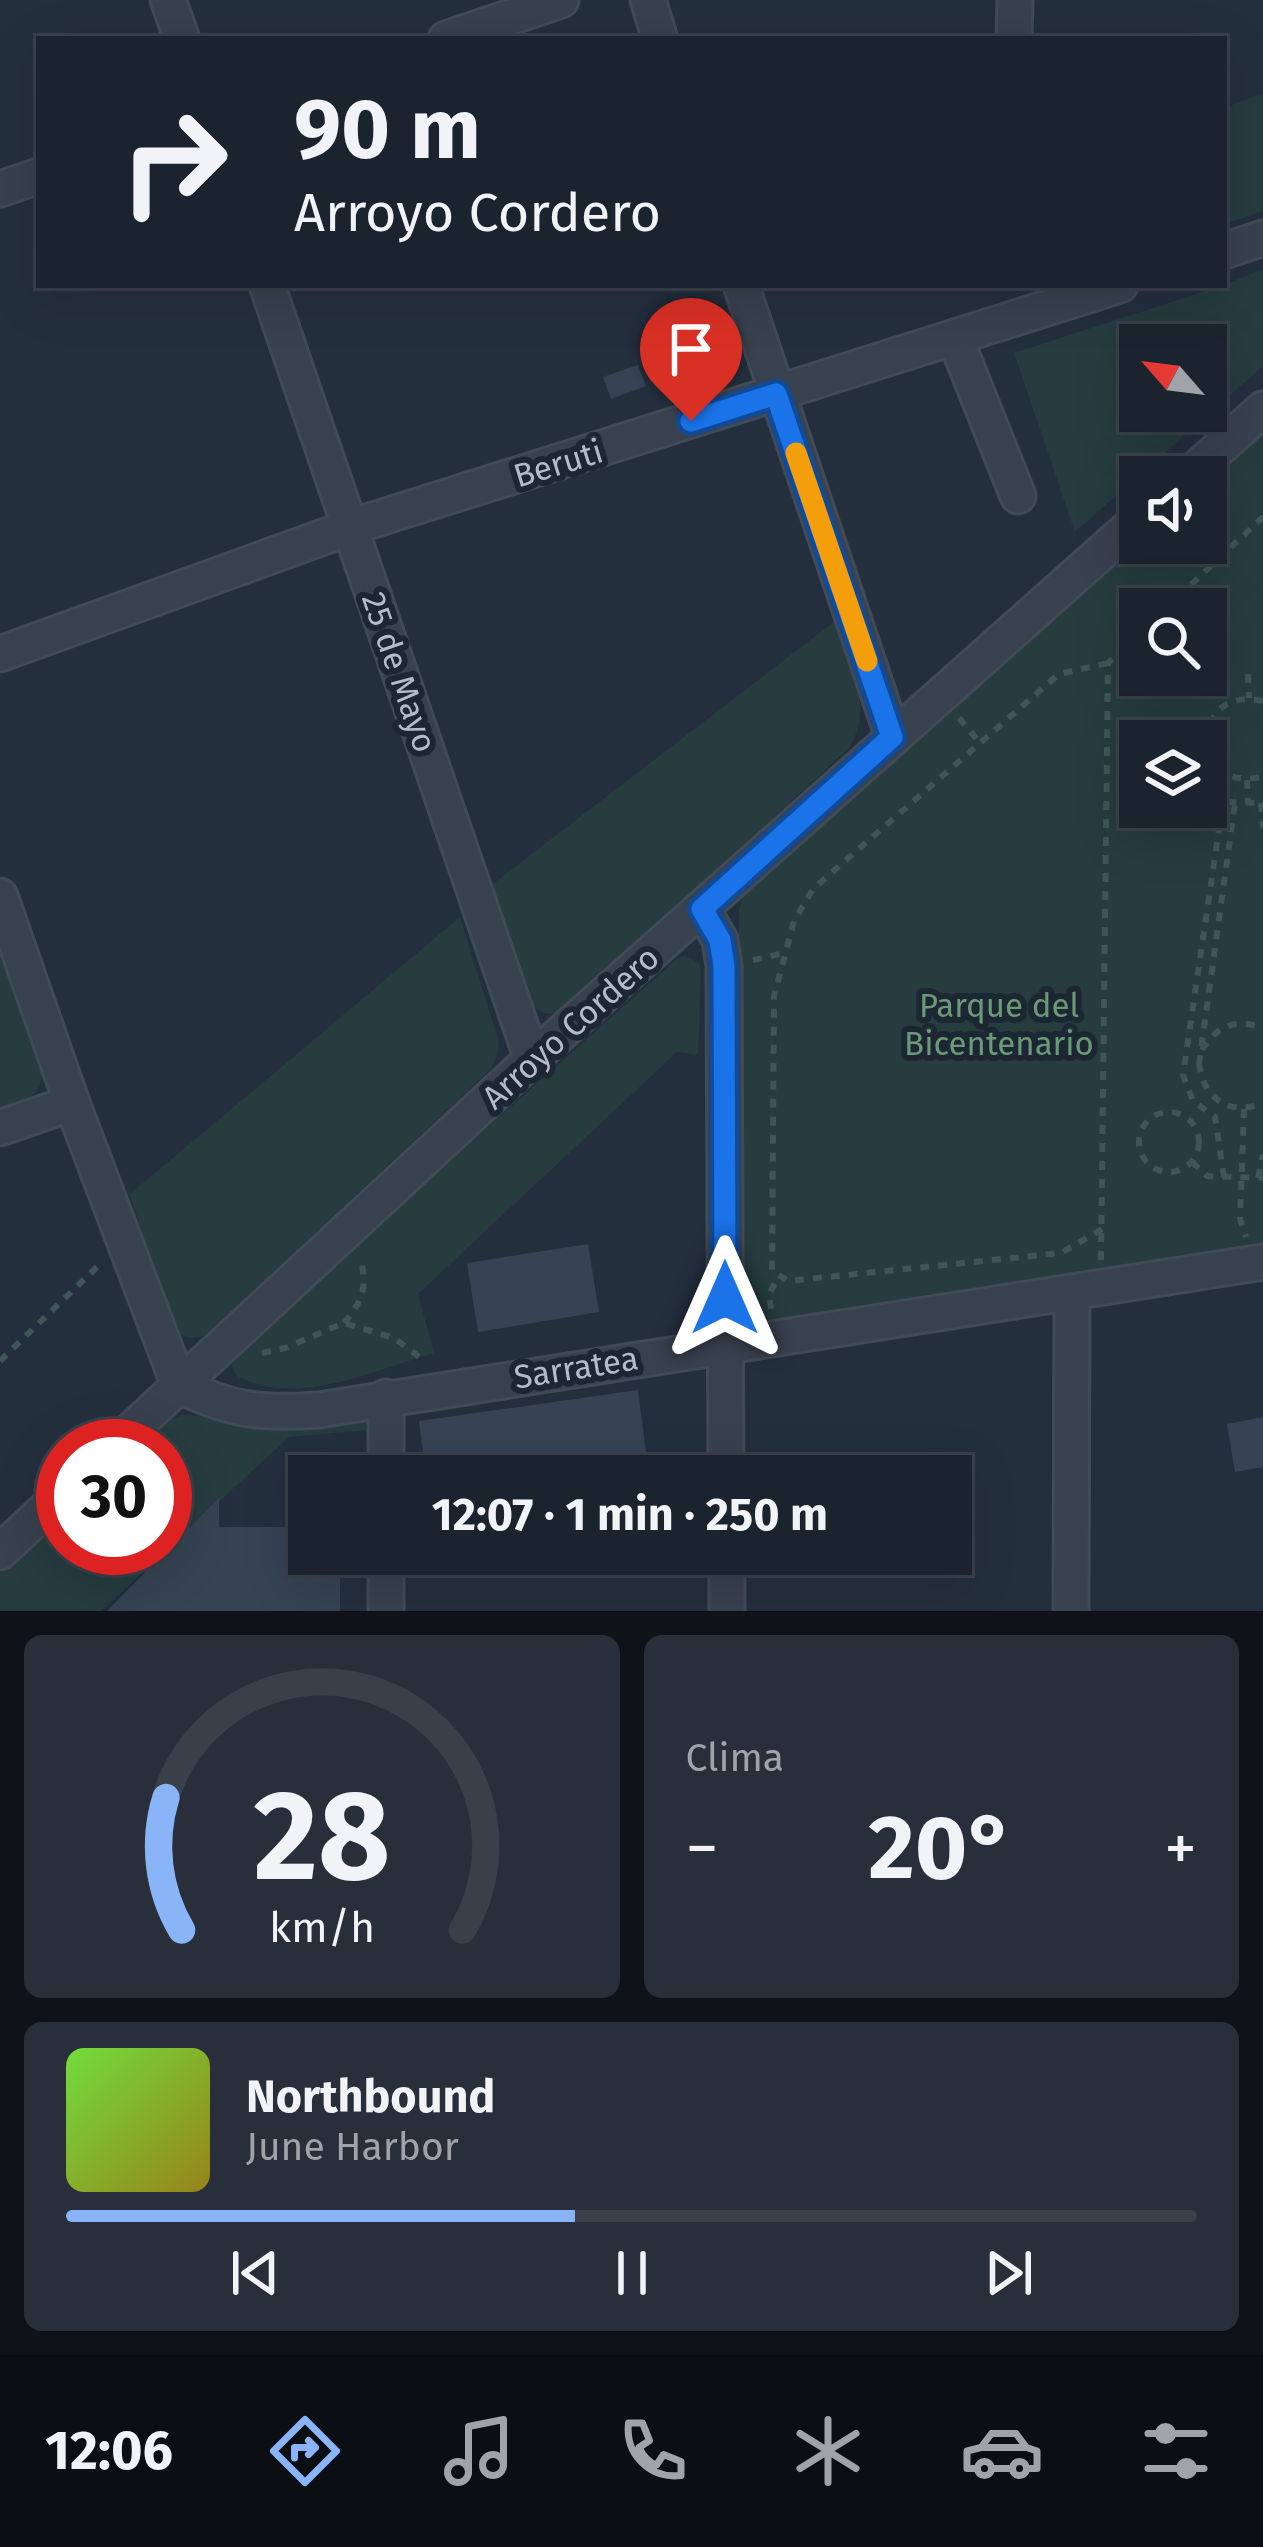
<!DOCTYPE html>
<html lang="es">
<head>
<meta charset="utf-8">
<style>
  :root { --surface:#1b232e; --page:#282f3a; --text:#f1f3f6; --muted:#a0a4aa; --line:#39404a; --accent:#8ab4f8 }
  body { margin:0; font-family:"Fira Sans",sans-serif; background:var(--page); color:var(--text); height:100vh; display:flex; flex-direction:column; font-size:45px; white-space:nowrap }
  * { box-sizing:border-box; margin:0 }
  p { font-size:39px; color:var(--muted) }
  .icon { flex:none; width:66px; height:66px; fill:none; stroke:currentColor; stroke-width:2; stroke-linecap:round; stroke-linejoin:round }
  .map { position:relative; height:1611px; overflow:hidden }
  .panel { display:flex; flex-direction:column; gap:24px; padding:24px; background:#0f1319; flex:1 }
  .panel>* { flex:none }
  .guide { position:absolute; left:36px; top:36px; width:1191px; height:252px; border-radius:0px; box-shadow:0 12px 48px #0002,0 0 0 3px var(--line); background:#1b232e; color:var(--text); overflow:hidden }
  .needle { width:78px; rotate:298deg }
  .fabs { position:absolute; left:1119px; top:324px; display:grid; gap:24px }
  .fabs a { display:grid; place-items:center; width:108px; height:108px; border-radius:0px; background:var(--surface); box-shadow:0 12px 48px #0002,0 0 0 3px var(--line); font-size:60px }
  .speed { position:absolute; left:36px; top:1419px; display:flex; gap:24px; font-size:60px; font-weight:700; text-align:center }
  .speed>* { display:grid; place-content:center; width:156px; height:156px; border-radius:50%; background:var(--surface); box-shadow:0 12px 48px #0002,0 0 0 3px var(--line); line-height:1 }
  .speed .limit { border:18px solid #d22; background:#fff; color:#111 }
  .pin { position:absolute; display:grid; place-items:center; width:102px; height:102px; color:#fff; margin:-123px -51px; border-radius:50% 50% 50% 0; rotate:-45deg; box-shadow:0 0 12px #0007 }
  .pin .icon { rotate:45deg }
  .me { position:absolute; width:132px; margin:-66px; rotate:0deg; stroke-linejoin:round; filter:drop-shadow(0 0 9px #0008) }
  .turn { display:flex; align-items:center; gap:42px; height:252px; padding:0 60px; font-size:54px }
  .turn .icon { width:156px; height:156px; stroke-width:2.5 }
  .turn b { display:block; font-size:84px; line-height:102px }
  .big { font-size:90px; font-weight:700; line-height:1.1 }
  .panel .card { flex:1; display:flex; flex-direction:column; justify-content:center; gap:18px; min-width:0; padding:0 42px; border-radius:18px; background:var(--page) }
  .panel .dial { align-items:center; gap:0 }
  .dial svg { height:312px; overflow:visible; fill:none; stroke:var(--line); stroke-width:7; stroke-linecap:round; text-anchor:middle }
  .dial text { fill:var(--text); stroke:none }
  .song { display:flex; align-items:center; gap:36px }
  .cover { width:144px; height:144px; border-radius:18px; background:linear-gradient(135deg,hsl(100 70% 55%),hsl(50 70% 35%)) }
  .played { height:12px; border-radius:6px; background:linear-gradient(90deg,var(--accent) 45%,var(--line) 45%) }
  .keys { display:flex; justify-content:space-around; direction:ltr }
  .heat { display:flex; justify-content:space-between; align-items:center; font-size:66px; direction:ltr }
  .panel .tiles { flex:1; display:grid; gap:24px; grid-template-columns:1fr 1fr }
  .card:last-child { grid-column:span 2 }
  .trip { position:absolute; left:288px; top:1455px; width:684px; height:120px; border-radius:0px; background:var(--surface); box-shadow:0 12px 48px #0002,0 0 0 3px var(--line); font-weight:700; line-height:120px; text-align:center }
  .menu { display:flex; height:192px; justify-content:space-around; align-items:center; background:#0b0e12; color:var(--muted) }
  .menu .icon { width:84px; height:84px }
  .menu .selected { color:var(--accent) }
  .menu b { font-size:54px; color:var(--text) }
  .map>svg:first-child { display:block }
  .green { fill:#263c3f; fill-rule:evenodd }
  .building { fill:#364354 }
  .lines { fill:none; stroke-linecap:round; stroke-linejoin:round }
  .minor-casing { stroke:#414a57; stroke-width:39 }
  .path { stroke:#3f5557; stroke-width:6; stroke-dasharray:9 9; stroke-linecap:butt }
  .minor { stroke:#38414e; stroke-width:33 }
  .route-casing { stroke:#114b97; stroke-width:30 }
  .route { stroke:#1a73e8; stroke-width:21 }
  .slow { stroke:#f59e0b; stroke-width:21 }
  .labels { text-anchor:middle; stroke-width:12; stroke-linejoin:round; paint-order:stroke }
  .street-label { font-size:33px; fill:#b4bcc9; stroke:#1d2633 }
  .park-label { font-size:33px; fill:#6b9a76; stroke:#1d2633 }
</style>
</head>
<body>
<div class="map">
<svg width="1263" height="1611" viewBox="0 0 1263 1611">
  <rect width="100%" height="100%" fill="#242f3e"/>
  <!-- green -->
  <g class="green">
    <polygon points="1263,93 1263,211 1224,224 1224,108"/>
    <path d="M1263,269V366L1075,532L1014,353L1224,285ZM1140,345H1206V411H1140Z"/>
    <path d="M1263,430V1245L765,1322C748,1317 741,1312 738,1295L739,910L743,896L1140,539V543H1206V480ZM1140,609H1206V675H1140ZM1140,741H1206V807H1140Z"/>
    <path d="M835,621C849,663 876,708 848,749L561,1012C544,1016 539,1014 530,999L490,886Z"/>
    <path d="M460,917L498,1039L499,1049L491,1069L204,1336C188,1340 182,1337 171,1326L130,1194Z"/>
    <path d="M0,934C11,965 59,1066 36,1092C27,1100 11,1104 0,1108Z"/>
    <path d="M685,956L699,963L701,970L698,1055L677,1052L418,1294L434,1353C374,1370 297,1408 237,1376L231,1364L233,1354L678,958Z"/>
    <polygon points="184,1414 247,1422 369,1417 378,1429 289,1437 101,1611 0,1611 0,1573 63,1515 63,1548 165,1548 165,1446 138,1446 163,1423"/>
  </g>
  <!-- building -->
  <g class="building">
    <polygon points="638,365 646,386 611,399 603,377"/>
    <polygon points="588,1244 599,1312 478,1332 467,1263"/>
    <polygon points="638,1390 649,1476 426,1476 419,1421"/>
    <polygon points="1263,1417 1263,1467 1235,1472 1227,1424"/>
    <polygon points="219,1498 219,1527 309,1527 309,1554 340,1554 340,1611 107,1611"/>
    <polygon points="436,1554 569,1554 569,1557 439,1575"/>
  </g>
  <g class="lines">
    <defs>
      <g id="minor">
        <polyline points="168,0 182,39"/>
        <polyline points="648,0 660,39"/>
        <polyline points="446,39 561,0"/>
        <polyline points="1014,39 1015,0"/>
        <polyline points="0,189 39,176"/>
        <polyline points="1224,251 1263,238"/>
        <polyline points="267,285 532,1059"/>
        <polyline points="741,285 893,737"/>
        <polyline points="955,338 1018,496"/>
        <polyline points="1187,477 1263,409"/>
        <polyline points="0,654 351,527 1120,285"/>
        <path d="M0,896L72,1103L179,1385C230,1411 263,1414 319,1410L1263,1262"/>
        <polyline points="702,909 720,940 724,966 726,1476"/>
        <polyline points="0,1128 72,1103"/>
        <polyline points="114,1446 532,1059 1140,518"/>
        <polyline points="386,1476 386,1397"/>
        <polyline points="0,1552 63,1493"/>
        <polyline points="727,1554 727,1611"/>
        <polyline points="386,1611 386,1554"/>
        <polyline points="1071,1611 1072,1292"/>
      </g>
    </defs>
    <!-- minor casing -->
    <use href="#minor" class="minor-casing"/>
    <!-- path -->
    <g class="path">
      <polyline points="1165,609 1263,517"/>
      <polyline points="1248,674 1249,698"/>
      <path d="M1263,701C1186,684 1193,797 1263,776"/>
      <polyline points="959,718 980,743"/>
      <polyline points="1247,780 1248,803"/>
      <polyline points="1261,803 1263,828"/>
      <polyline points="753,960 785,953"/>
      <path d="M1202,1050C1216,1026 1236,1018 1263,1028"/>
      <path d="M1199,1063C1203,1098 1229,1117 1263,1103"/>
      <polyline points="1199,1064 1235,803"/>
      <polyline points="1244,1109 1240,1219 1246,1237"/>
      <circle cx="1169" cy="1142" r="30"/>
      <polyline points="1192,1162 1207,1176 1263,1178"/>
      <polyline points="1224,1177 1215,1117 1193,1101 1183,1075 1223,802 1263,803"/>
      <polyline points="1258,1178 1263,1155"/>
      <polyline points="1102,1229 1061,1253 788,1281 772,1271 774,996 794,921 813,889 1059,674 1108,663"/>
      <polyline points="1101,1260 1108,663 1140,633"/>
      <polyline points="771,1309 769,1294 778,1278"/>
      <path d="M344,1323C361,1304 368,1287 361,1262"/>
      <polyline points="262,1353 285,1348 344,1323 394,1338 425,1361"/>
      <polyline points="0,1361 101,1263"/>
    </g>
    <!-- minor -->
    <use href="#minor" class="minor"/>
  </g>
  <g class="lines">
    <defs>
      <polyline id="route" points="691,421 776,394 892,737 702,909 720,940 724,966 725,1298"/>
    </defs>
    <!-- route casing -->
    <use href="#route" class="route-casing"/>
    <!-- route -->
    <use href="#route" class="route"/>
    <!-- slow -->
    <polyline class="slow" points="796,453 867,661"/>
  </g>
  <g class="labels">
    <!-- street labels -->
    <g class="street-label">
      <text transform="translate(558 463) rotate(-17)" y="12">Beruti</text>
      <text transform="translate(400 672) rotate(71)" y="12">25 de Mayo</text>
      <text transform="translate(570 1027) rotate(-42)" y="12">Arroyo Cordero</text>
      <text transform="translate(576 1367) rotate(-9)" y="12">Sarratea</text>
    </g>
    <!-- park labels -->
    <g class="park-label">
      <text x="999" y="1017">Parque del<tspan x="999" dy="38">Bicentenario</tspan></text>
    </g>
  </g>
</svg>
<div class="fabs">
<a><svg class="needle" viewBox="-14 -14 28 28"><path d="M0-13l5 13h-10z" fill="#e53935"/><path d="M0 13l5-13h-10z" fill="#a0a4aa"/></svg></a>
<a><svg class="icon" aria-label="sound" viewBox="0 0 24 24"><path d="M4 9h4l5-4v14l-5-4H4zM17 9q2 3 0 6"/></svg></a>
<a><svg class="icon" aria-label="search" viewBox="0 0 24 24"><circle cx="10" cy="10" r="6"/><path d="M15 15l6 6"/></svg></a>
<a><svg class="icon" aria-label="layers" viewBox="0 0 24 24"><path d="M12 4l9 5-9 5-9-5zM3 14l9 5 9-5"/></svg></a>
</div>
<div class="speed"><div class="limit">30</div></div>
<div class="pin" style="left:691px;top:421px;background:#d93025"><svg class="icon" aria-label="arrive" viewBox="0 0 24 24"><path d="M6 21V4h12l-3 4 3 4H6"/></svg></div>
<svg class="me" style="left:725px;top:1298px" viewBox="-20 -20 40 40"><path d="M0-17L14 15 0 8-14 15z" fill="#1a73e8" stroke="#fff" stroke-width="4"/></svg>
<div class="trip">12:07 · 1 min · 250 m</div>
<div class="guide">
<div class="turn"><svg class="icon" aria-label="right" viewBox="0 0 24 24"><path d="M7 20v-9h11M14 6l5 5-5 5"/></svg><div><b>90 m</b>Arroyo Cordero</div></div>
</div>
</div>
<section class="panel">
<div class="tiles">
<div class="card dial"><svg viewBox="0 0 100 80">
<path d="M14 69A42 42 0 1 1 86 69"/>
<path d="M14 69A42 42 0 0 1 10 35" stroke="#8ab4f8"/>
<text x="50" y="56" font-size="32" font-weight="700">28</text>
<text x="50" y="72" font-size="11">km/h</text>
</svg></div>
<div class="card"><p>Clima</p>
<div class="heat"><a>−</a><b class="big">20°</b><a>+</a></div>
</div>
<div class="card">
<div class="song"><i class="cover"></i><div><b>Northbound</b><p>June Harbor</p></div></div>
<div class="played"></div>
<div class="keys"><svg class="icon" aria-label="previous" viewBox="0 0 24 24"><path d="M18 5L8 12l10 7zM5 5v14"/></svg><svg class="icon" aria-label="pause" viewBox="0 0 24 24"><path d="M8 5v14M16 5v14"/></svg><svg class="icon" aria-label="next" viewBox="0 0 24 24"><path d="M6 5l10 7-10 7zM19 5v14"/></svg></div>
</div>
</div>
</section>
<nav class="menu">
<b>12:06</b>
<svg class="icon selected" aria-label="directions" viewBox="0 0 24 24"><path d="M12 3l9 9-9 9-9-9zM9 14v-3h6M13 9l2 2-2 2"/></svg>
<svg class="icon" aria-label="music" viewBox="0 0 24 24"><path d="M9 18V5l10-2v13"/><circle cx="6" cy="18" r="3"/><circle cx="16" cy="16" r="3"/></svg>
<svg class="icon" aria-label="phone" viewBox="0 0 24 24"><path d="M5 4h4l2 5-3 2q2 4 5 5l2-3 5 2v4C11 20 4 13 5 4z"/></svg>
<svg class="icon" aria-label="climate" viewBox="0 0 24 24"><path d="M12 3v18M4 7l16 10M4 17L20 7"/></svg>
<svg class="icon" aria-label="car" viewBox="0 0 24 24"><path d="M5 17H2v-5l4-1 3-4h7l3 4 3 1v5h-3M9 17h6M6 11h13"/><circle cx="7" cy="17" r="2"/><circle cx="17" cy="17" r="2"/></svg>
<svg class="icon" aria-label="filters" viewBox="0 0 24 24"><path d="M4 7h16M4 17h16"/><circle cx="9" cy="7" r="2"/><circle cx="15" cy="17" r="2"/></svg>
</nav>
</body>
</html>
